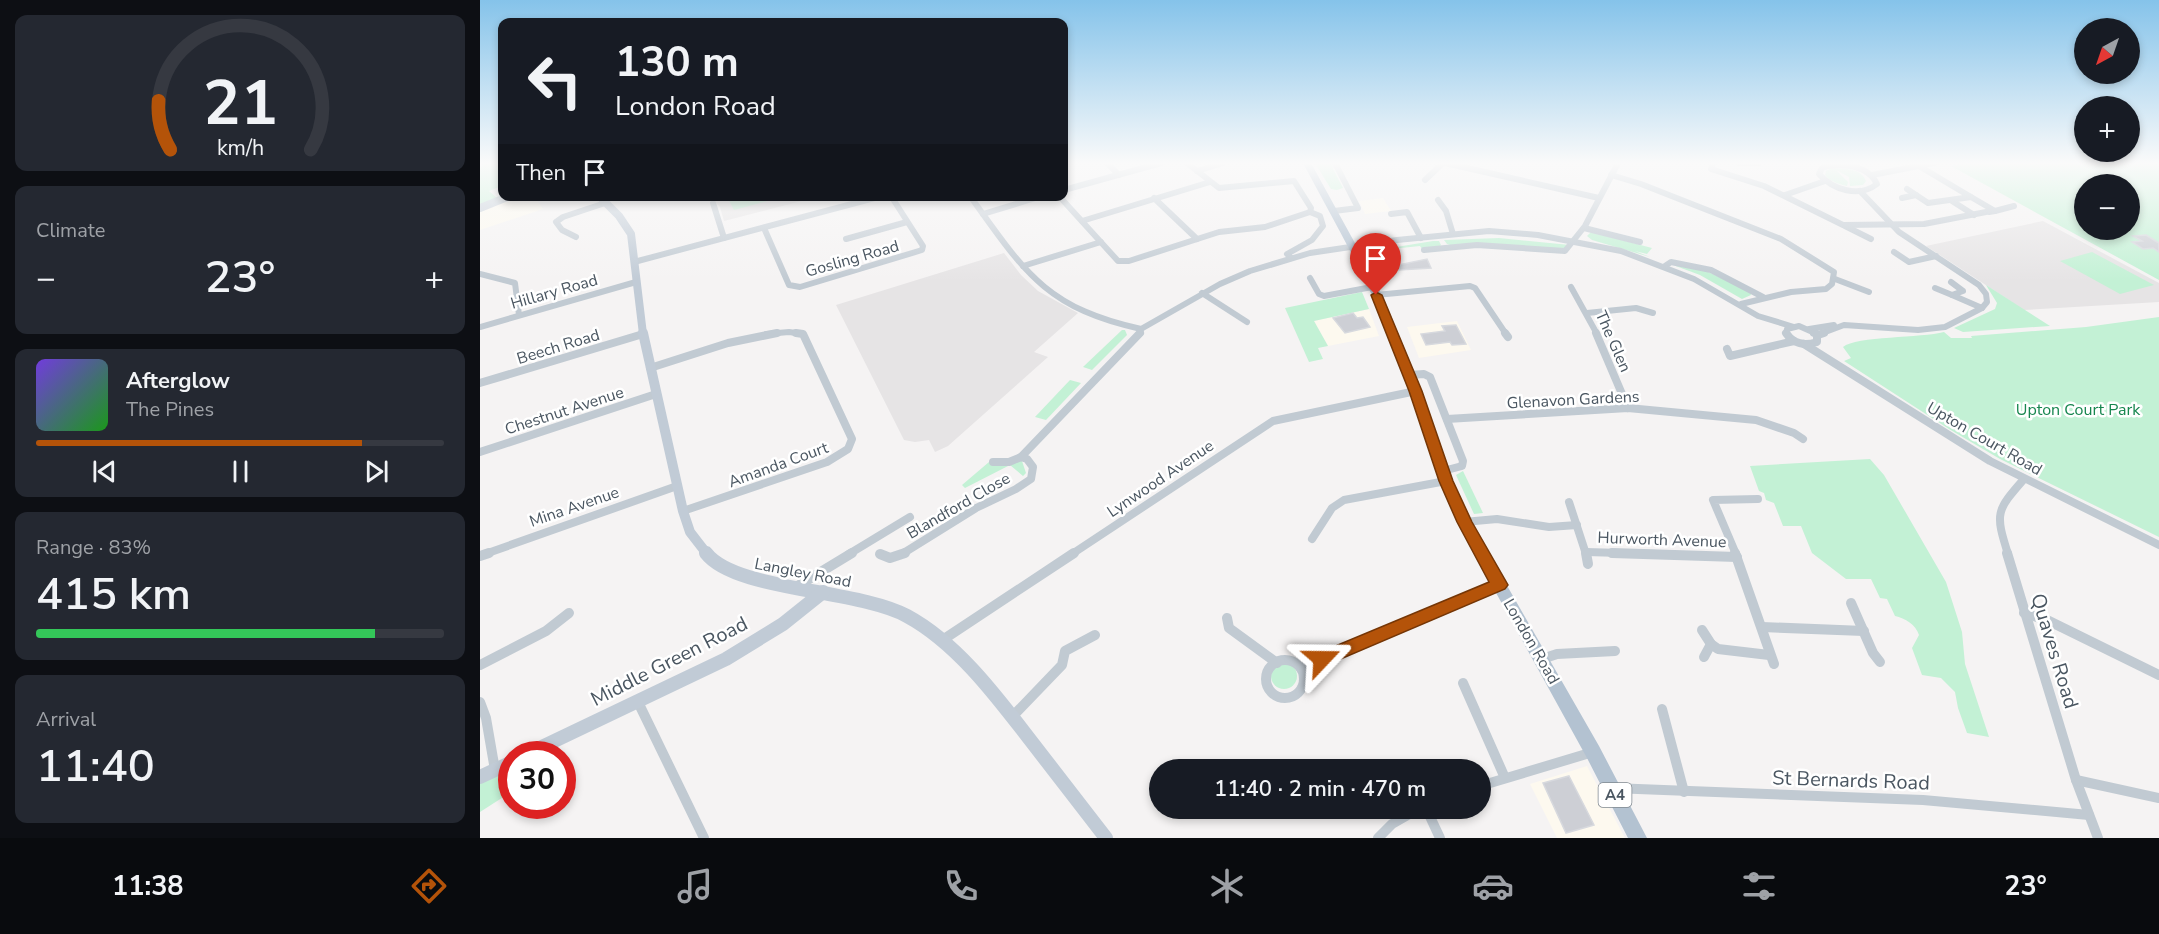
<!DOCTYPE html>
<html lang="en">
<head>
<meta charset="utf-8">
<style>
  :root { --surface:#171b24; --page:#242831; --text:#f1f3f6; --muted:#9ea1a6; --line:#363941; --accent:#b45309 }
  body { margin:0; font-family:"Nunito Sans",sans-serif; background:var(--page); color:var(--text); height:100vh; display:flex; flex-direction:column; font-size:22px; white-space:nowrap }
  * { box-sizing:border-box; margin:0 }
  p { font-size:20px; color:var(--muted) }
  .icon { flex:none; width:33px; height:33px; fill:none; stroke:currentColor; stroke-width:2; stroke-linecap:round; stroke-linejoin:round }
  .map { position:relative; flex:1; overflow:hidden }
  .sheet { display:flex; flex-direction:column; gap:15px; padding:15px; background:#0d0f14; width:480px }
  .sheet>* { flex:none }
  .hud { position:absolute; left:18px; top:18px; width:570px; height:183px; border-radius:12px; box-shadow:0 3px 9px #0003; background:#171b24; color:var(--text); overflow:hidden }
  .needle { width:39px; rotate:220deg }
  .controls { position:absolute; left:1594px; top:18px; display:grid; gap:12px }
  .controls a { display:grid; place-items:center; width:66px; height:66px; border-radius:50%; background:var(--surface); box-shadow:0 3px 9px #0003; font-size:30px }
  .speed { position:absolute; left:18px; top:741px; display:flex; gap:12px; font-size:30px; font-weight:700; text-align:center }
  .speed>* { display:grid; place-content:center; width:78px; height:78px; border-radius:50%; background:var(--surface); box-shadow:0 3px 9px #0003; line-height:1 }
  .speed .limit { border:9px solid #d22; background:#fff; color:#111 }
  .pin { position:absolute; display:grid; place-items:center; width:51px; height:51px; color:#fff; margin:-62px -26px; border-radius:50% 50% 50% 0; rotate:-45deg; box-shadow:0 0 6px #0007 }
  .pin .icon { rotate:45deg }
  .me { position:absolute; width:66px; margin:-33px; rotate:67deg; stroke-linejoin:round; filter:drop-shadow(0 0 4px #0008) }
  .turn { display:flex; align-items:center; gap:21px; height:126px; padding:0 18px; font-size:27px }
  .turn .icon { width:78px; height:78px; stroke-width:2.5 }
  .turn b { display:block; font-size:42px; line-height:51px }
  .then { display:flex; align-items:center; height:57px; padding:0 18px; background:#0003; gap:12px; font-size:22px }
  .big { font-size:45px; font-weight:600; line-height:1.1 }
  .sheet .widget { flex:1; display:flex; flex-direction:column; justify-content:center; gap:9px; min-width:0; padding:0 21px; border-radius:12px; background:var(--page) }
  .sheet .dial { align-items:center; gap:0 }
  .dial svg { height:156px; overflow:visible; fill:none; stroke:var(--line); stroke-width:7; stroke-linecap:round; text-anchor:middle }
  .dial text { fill:var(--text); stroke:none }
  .song { display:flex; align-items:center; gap:18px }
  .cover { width:72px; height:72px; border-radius:9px; background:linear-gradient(135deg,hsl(260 70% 55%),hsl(120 70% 35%)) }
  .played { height:6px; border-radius:3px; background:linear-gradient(90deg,var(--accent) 80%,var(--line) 80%) }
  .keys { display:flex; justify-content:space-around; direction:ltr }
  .heat { display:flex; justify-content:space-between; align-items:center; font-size:33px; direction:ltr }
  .charge { height:9px; border-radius:4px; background:linear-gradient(90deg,#34c759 83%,var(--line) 0) }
  .trip { position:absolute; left:669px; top:759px; width:342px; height:60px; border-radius:30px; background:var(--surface); box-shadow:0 3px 9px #0003; font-weight:600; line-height:60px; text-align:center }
  .dock { display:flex; height:96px; justify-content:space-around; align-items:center; background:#090b0e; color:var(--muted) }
  .dock .icon { width:42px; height:42px }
  .dock .on { color:var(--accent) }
  .dock b { font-size:27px; color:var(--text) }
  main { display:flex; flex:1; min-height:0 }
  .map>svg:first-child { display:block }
  .commercial { fill:#fdf9ef }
  .education { fill:#e6e4e5 }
  .green { fill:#c3f1d5; fill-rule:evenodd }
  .building { fill:#cdcfd5; stroke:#d7d9de; stroke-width:1.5 }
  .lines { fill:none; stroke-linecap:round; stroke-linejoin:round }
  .street-far2 { stroke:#c1cad2; stroke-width:6 }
  .street-far1 { stroke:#c1cad2; stroke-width:8 }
  .street { stroke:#c1cad2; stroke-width:10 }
  .secondary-far2 { stroke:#c1cbd6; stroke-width:8 }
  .secondary-far1 { stroke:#c1cbd6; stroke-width:10 }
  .secondary { stroke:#c1cbd6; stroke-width:14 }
  .primary { fill:#b3c2d1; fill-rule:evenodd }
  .route { fill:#b45309; stroke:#753606; stroke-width:1.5 }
  .labels { text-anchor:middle; stroke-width:5; stroke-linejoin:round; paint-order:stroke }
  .shield { fill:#fff; stroke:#808990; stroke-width:1.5 }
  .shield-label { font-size:15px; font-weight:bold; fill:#4a5661 }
  .street-label { font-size:16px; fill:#4a5661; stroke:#fff }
  .park-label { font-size:16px; fill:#17864f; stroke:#fff }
  .near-street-label { font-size:20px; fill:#4a5661; stroke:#fff }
</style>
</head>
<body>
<main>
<section class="sheet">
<div class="widget dial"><svg viewBox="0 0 100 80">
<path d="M14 69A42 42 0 1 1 86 69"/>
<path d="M14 69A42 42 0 0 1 8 44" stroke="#b45309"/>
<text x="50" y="56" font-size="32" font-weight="700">21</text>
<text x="50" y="72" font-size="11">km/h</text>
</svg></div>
<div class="widget"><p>Climate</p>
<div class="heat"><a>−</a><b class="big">23°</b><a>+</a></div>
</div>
<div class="widget">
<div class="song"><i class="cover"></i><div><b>Afterglow</b><p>The Pines</p></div></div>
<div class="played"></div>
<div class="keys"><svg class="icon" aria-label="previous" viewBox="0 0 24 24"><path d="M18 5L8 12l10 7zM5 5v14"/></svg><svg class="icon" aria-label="pause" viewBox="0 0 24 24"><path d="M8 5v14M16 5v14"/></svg><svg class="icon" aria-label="next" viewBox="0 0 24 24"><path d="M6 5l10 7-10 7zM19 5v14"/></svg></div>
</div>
<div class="widget"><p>Range · 83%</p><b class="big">415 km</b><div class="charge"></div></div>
<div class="widget"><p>Arrival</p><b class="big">11:40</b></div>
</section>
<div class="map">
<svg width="1679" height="838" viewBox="0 0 1679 838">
  <rect width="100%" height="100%" fill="#f5f3f3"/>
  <!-- commercial -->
  <g class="commercial">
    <polygon points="37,196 55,197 63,209 0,230 0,209"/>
    <polygon points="903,198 911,211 885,214 879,201"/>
    <polygon points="889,309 899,336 848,346 834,321"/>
    <polygon points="977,321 991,350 939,358 927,327"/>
    <polygon points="1107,766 1145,838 1077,838 1050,784"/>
  </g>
  <!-- education -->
  <g class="education">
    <polygon points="231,197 337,197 244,221 240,207"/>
    <polygon points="1563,221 1679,283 1679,302 1544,310 1446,246"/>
    <polygon points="524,253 541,275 558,291 598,313 554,352 568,357 468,446 455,452 449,440 435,442 424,440 356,305"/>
  </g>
  <!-- green -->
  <g class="green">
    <polygon points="5,163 22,163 22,186 9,191 17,198 0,205 0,168"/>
    <polygon points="835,163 850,163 863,188 857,190 851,189"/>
    <path d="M1493,163H1679V280L1471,166ZM1605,184H1650V230H1605Z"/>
    <path d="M1351,168C1357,170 1380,165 1386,181L1383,185L1370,186L1369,177L1356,170L1368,182L1367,186C1359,184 1351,182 1345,175L1346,171Z"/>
    <polygon points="247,197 302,197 254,210"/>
    <polygon points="1111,232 1172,248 1167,254 1155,251 1170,257 1112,240 1107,236"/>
    <polygon points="1019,238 1090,245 1086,249 973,246 967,244 964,240"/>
    <polygon points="953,241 959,241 961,245 958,248 942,249 940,246 902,250 899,255 907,269 895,271 891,264 893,255 904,249"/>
    <polygon points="1612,252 1674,285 1640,294 1580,261"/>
    <polygon points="1193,265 1224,270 1270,292 1271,295 1262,299 1220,275"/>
    <polygon points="1506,285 1570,326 1483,332 1474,328 1515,309 1517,303"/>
    <polygon points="882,292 889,309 834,321 848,346 838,348 843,359 829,362 805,308"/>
    <path d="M1679,317V537L1520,459L1469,429L1364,361L1371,358L1363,347C1376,336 1442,338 1464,332L1471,338H1492L1491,336L1606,327Z"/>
    <polygon points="642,330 645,330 647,335 612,370 603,367"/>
    <polygon points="590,380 601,383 566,420 555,417"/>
    <polygon points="538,459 542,461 546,473 543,476 530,465 485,488 482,485 509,462 517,463"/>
    <path d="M1390,459L1404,475L1466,582L1482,632L1485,664L1509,737L1487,733L1478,708L1475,692L1461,678L1442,675L1432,648L1439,635C1436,625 1425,618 1415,616L1407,599L1400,598L1391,579H1366L1332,553L1321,526H1303L1294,503L1286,500L1284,493L1279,491L1270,466Z"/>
    <polygon points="983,471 1003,513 994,514 976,475"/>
    <circle cx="804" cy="676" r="13"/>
    <polygon points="31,762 31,792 0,812 0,778"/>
  </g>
  <!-- building -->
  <g class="building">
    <polygon points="1666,235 1679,243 1679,252 1673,248 1663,249 1652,242 1662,241 1653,236"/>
    <polygon points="947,259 951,268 919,270 918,265"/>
    <polygon points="873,313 877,318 883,317 890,327 865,333 853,318"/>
    <polygon points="976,325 986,344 972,345 970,342 946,345 941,334 965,331 962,326"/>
    <polygon points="1089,776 1114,825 1086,833 1063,783"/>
  </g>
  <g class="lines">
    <!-- street-far2 -->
    <g class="street-far2">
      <polyline points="627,163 639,175"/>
      <polyline points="965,163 1119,198"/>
      <polyline points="1233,163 1231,169 1284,186 1363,225 1444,224 1506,212"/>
      <polyline points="1259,163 1279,163"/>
      <path d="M1348,166C1366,164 1388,166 1397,184C1379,198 1353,190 1339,174L1342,168Z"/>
      <polyline points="717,171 743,163"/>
      <polyline points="1131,175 1161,184 1301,239 1354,272 1352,284 1346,289 1311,292 1261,304"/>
      <polyline points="1392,175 1454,163"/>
      <polyline points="945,180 963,163"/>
      <polyline points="1427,189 1448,203 1491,197 1439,166"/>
      <polyline points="584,190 681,163"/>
      <polyline points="1305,195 1345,181"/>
      <path d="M490,196C544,271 565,308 661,329"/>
      <polyline points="579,196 638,261 649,261 739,232 785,227 830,212 831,208 814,181 739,188 707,163"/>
      <polyline points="1491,197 1515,211 1509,212"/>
      <polyline points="674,198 717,239"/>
      <polyline points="1422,198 1436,195"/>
      <polyline points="958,200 966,211 973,234"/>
      <polyline points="1472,201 1494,215"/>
      <polyline points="233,203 244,238"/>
      <polyline points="854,211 878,208 855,163"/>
      <polyline points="1515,211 1534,206"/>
      <polyline points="503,214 562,196"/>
      <polyline points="911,214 927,212 941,238"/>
      <polyline points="602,221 730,182"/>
      <polyline points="1365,226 1391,239"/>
      <polyline points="284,228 309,285 320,287 442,250 443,246 411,196"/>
      <polyline points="1104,228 1160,242"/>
      <polyline points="96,237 82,230 76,222 83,217 125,203"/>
      <polyline points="366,239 427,222"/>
      <polyline points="944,250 997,245 1085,251 1105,226 1138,163"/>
      <polyline points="1414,252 1429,262 1456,256"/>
      <polyline points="811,258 807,254 832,240 843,226 840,216 830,212"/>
      <polyline points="154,262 402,196"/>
      <polyline points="881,263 891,252 908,244"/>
      <polyline points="543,266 621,242"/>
      <polyline points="1185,266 1191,262 1231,270 1283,297"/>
      <polyline points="0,274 35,283 39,315"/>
      <polyline points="830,278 839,294 844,296 892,287"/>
      <polyline points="1355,279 1389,292"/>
      <polyline points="1091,287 1117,334"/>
      <polyline points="1455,288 1472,295 1483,291 1471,282"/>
      <polyline points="722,293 767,322"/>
      <polyline points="896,295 990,286 995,288 1026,334"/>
      <polyline points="1472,295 1502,308"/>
      <polyline points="1107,313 1156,308 1173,313"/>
      <polyline points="0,327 156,282"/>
      <polyline points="1329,329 1354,325"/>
      <polyline points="286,334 309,332 323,334"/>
      <polyline points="660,334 661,329 740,284 770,271 830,253 917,240 1009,231 1058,235 1141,251 1214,279 1278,316 1314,327"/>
      <polyline points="1306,334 1307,329 1319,326 1337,334"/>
      <polyline points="1340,334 1364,325 1438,330 1465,327 1502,308 1507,302 1506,294 1499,285 1419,232 1380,191"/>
    </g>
    <!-- street-far1 -->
    <g class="street-far1">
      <polyline points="1025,333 1028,337"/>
      <polyline points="1116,333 1148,408"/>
      <path d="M1306,333C1313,344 1325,346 1337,342V334L1334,333"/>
      <polyline points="1338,335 1344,333"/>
      <polyline points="1324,344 1510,461 1679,545"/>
      <polyline points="1247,349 1250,356 1314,341"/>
      <polyline points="170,368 248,343 297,333"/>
      <polyline points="930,375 944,374 950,377 983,461 982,466 963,471"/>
      <polyline points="0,383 163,334"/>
      <polyline points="967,419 1148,408 1276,420 1314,433 1323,439"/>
      <polyline points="0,452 176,394"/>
      <polyline points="541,457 660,333"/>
      <polyline points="1089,502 1106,554"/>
      <polyline points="203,511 347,462 368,449 372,439 323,334 316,333"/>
      <polyline points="984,522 1017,519 1069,527 1097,525"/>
      <polyline points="832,539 852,508 864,500 966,481"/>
      <polyline points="1106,552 1177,554"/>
      <polyline points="5,554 197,486"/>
      <polyline points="369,554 430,517"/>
      <polyline points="422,554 496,508 536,489 551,479 553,467 547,459 541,457 529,462 513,462"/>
      <polyline points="592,554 793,421 936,391"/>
      <polyline points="1256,554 1233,500 1278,499"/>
      <path d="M1528,554C1515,513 1516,511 1544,479"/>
    </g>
    <!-- street -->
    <g class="street">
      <polyline points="1106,553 1108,564"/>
      <polyline points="1132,553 1257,557"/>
      <polyline points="1255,553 1294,664"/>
      <polyline points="1527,553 1596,780 1618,838"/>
      <polyline points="400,554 410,558 425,553"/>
      <polyline points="0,556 9,553"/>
      <polyline points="316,587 372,553"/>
      <polyline points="1371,603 1393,653 1400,662"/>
      <polyline points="1544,613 1567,620 1679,675"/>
      <polyline points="747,618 749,628 797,663"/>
      <polyline points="1282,627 1384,631"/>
      <polyline points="1222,630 1231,644 1238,649 1289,655"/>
      <polyline points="461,641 594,553"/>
      <polyline points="1224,657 1231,644"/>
      <polyline points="1062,659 1077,654 1135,651"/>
      <circle cx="805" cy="679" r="19"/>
      <polyline points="0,665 66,631 89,613"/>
      <polyline points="821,668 1019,585"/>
      <polyline points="983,683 1025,778"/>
      <polyline points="0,702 6,718 15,770"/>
      <polyline points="158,702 224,838"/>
      <polyline points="1182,709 1204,792"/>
      <polyline points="532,717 582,665 585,651 615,635"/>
      <polyline points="1596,780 1679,798"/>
      <polyline points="1000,786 1113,752"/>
      <polyline points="1132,788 1443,800 1609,815"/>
      <polyline points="946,808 960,838"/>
      <polyline points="898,838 912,824 940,808"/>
    </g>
    <!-- secondary-far2 -->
    <g class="secondary-far2">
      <polyline points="119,196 139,216 151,234 163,334"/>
      <polyline points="0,208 30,196"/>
    </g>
    <!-- secondary-far1 -->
    <polyline class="secondary-far1" points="163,333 203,511 210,532 227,554"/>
    <!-- secondary -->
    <g class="secondary">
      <path d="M226,553C255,591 377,589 427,616C477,643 517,697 551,741C576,773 601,806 626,838"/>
      <polyline points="47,754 246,659 303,624 343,592"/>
      <polyline points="0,777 32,762"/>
    </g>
    <!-- primary -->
    <path class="primary" d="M823,163H831L893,276L909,311L942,391L972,481L990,521L1119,746L1167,838H1148L1107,758L977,522C947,453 928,380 899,311C877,260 849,212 823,163Z"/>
  </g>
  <!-- sky -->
  <linearGradient id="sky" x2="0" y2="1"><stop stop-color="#85c3ea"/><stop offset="0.58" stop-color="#fafafa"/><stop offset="1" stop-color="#fafafa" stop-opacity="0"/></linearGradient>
  <rect width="1679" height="281" fill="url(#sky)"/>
  <!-- route -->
  <polygon class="route" points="896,292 902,295 942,391 973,481 992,522 1028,585 1025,589 842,667 836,664 834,659 836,654 1009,582 977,522 959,481 929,391 891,295"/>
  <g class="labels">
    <!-- shield labels -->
    <rect class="shield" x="1118.5" y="783" width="33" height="24" rx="4.5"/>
    <g class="shield-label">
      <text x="1135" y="800">A4</text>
    </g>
    <!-- street labels -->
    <g class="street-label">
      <text transform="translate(372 258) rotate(-16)" y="6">Gosling Road</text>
      <text transform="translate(74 291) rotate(-16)" y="6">Hillary Road</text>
      <text transform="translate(1134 341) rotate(66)" y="6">The Glen</text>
      <text transform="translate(78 346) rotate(-17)" y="6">Beech Road</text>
      <text transform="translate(1093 399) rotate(-3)" y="6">Glenavon Gardens</text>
      <text transform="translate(84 410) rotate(-18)" y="6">Chestnut Avenue</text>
      <text transform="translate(1505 438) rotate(30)" y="6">Upton Court Road</text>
      <text transform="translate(298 464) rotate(-20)" y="6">Amanda Court</text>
      <text transform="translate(680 478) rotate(-34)" y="6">Lynwood Avenue</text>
      <text transform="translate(478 505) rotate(-30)" y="6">Blandford Close</text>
      <text transform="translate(94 506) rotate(-19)" y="6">Mina Avenue</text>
      <text transform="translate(1182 539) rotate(2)" y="6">Hurworth Avenue</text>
      <text transform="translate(323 572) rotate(11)" y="6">Langley Road</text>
      <text transform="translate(1052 641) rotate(60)" y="6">London Road</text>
    </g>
    <!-- park labels -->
    <g class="park-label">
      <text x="1598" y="415">Upton Court Park</text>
    </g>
    <!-- near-street labels -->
    <g class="near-street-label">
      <text transform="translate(1575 651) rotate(73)" y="7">Quaves Road</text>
      <text transform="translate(189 661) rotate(-27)" y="7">Middle Green Road</text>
      <text transform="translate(1371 780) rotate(2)" y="7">St Bernards Road</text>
    </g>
  </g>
</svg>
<div class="controls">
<a><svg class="needle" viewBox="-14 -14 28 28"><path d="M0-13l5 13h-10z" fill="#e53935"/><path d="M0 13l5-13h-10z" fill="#9ea1a6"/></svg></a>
<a>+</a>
<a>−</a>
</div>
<div class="speed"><div class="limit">30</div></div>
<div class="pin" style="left:896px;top:295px;background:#d93025"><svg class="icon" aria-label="arrive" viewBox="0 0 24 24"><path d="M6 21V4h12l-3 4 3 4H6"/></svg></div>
<svg class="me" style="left:842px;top:659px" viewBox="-20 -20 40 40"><path d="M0-17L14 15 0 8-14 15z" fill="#b45309" stroke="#fff" stroke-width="4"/></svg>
<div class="trip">11:40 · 2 min · 470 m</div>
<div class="hud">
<div class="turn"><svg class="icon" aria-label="left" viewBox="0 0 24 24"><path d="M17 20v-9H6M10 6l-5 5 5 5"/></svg><div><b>130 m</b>London Road</div></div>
<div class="then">Then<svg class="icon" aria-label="arrive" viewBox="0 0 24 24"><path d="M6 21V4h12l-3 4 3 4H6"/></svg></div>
</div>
</div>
</main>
<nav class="dock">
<b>11:38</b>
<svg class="icon on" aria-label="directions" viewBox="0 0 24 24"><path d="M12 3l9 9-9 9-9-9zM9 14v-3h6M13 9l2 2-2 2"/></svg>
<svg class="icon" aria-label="music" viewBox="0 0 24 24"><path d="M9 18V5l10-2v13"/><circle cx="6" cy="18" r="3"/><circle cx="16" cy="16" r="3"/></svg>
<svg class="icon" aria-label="phone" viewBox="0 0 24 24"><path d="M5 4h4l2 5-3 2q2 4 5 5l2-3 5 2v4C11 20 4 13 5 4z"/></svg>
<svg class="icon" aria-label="climate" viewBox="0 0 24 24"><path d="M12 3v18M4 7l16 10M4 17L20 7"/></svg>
<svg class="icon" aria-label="car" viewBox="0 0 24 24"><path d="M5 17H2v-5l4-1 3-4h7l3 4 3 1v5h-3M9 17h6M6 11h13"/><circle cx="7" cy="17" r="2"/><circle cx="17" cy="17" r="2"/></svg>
<svg class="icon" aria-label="filters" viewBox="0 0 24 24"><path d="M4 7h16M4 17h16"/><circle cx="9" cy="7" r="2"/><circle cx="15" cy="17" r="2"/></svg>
<b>23°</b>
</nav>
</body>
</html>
